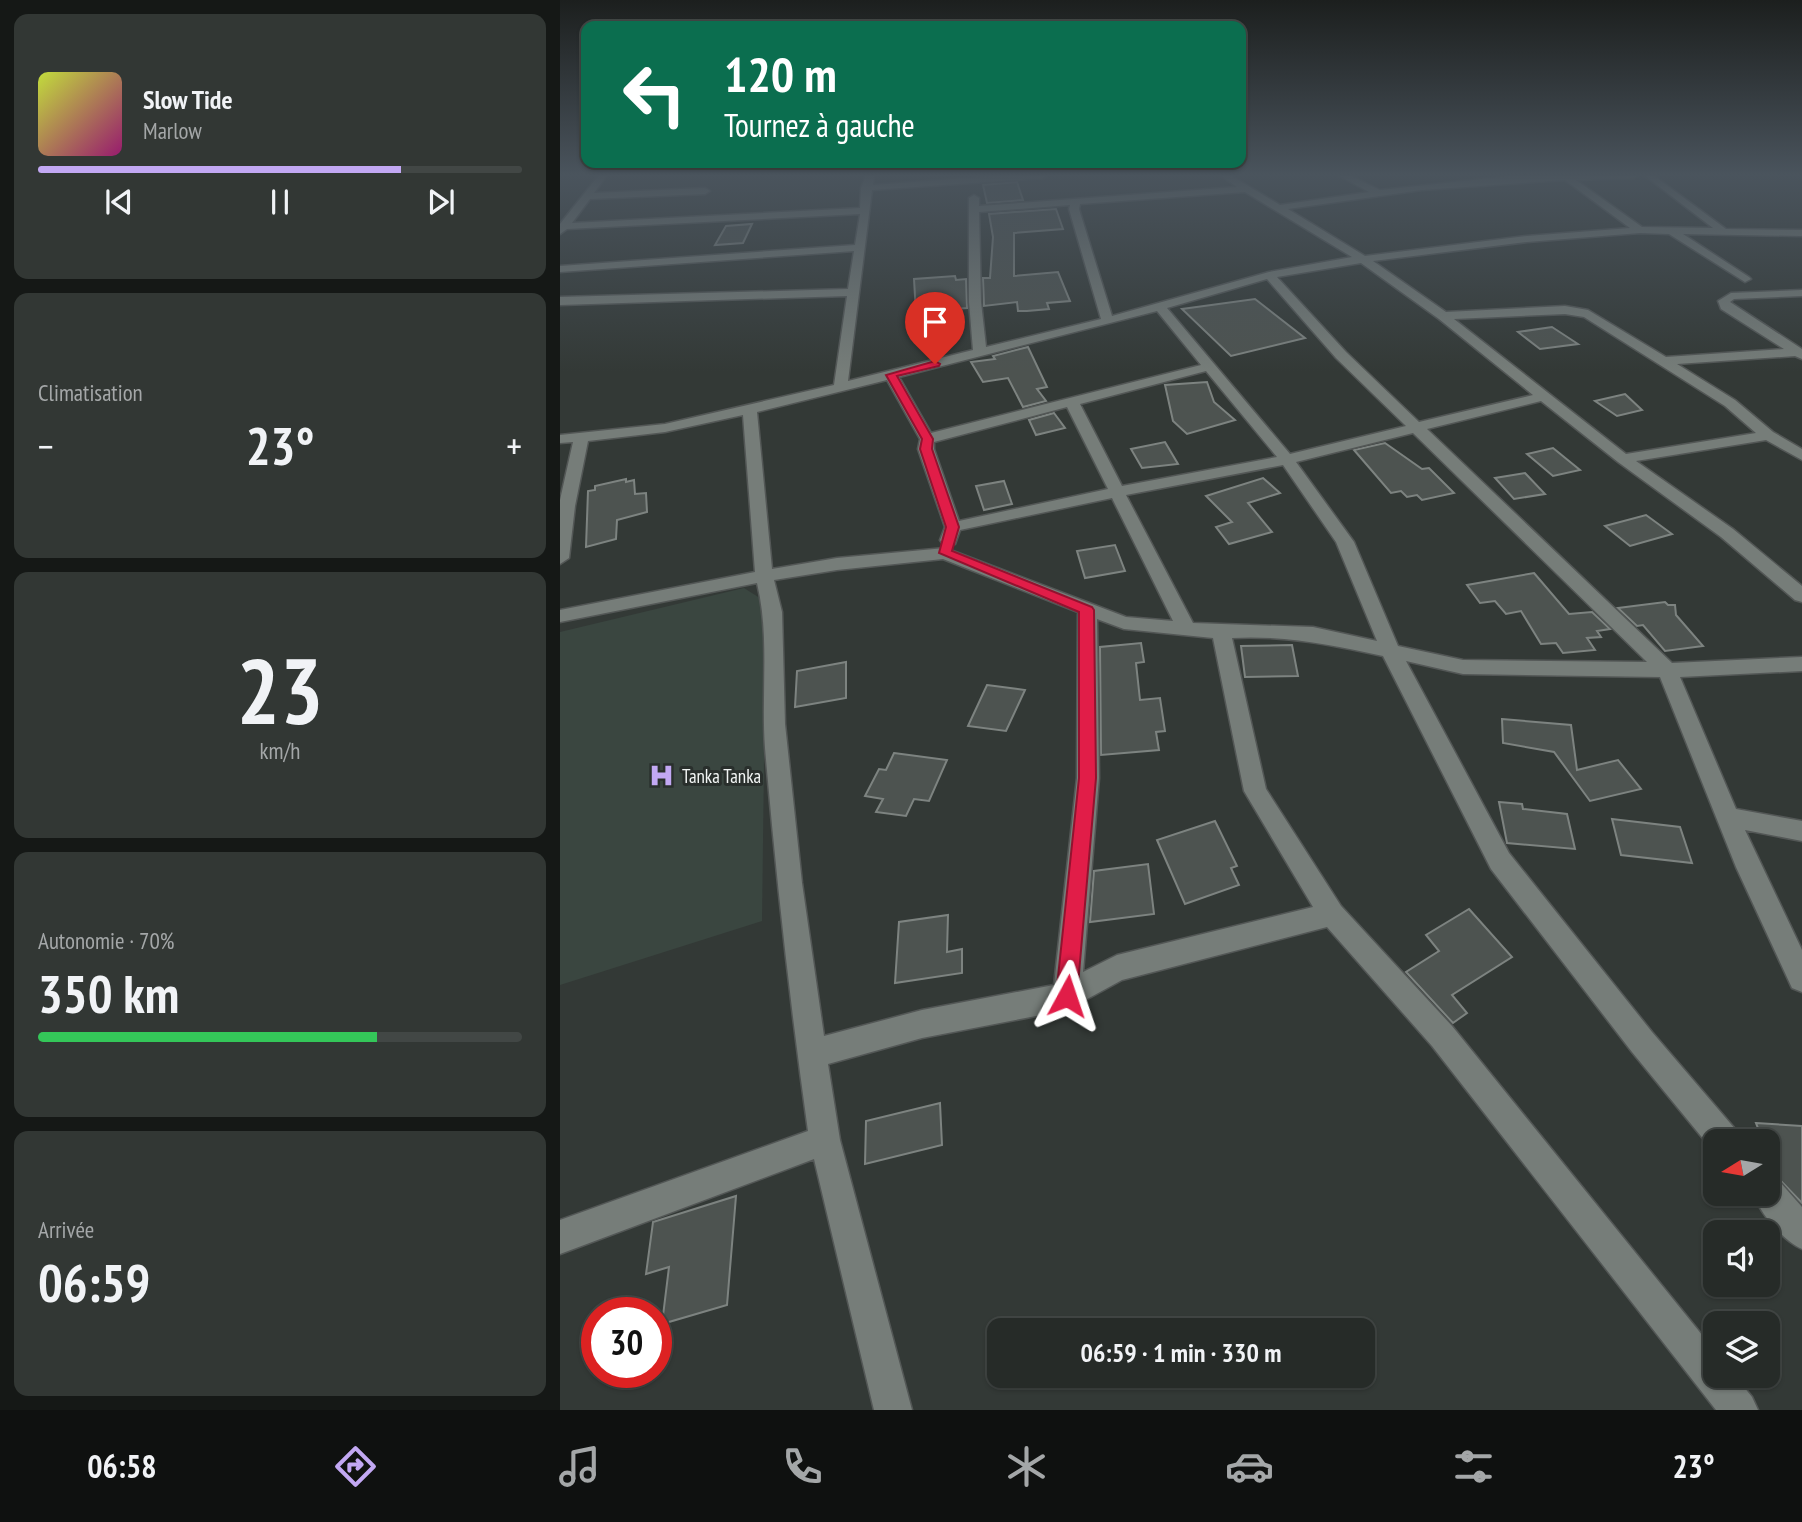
<!DOCTYPE html>
<html lang="fr">
<head>
<meta charset="utf-8">
<style>
  :root { --surface:#262b28; --page:#323734; --text:#f1f3f6; --muted:#a4a7a8; --line:#424745; --accent:#c2a8f3 }
  body { margin:0; font-family:"PT Sans Narrow",sans-serif; background:var(--page); color:var(--text); height:100vh; display:flex; flex-direction:column; font-size:26px; white-space:nowrap }
  * { box-sizing:border-box; margin:0 }
  p { font-size:23px; color:var(--muted) }
  .icon { flex:none; width:38px; height:38px; fill:none; stroke:currentColor; stroke-width:2; stroke-linecap:round; stroke-linejoin:round }
  .map { position:relative; flex:1; overflow:hidden }
  .drawer { display:flex; flex-direction:column; gap:14px; padding:14px; background:#151816; width:560px }
  .drawer>* { flex:none }
  .top-card { position:absolute; left:21px; top:21px; width:665px; height:147px; border-radius:14px; box-shadow:0 2px 5px #0004,0 0 0 2px var(--line); background:#0b6e4f; color:#fff; overflow:hidden }
  .needle { width:46px; rotate:259deg }
  .buttons { position:absolute; left:1143px; top:1129px; display:grid; gap:14px }
  .buttons a { display:grid; place-items:center; width:77px; height:77px; border-radius:14px; background:var(--surface); box-shadow:0 2px 5px #0004,0 0 0 2px var(--line); font-size:35px }
  .speed { position:absolute; left:21px; top:1297px; display:flex; gap:14px; font-size:35px; font-weight:700; text-align:center }
  .speed>* { display:grid; place-content:center; width:91px; height:91px; border-radius:50%; background:var(--surface); box-shadow:0 2px 5px #0004,0 0 0 2px var(--line); line-height:1 }
  .speed .limit { border:10px solid #d22; background:#fff; color:#111 }
  .pin { position:absolute; display:grid; place-items:center; width:60px; height:60px; color:#fff; margin:-72px -30px; border-radius:50% 50% 50% 0; rotate:-45deg; box-shadow:0 0 7px #0007 }
  .pin .icon { rotate:45deg }
  .me { position:absolute; width:77px; margin:-38px; rotate:5deg; stroke-linejoin:round; filter:drop-shadow(0 0 5px #0008) }
  .turn { display:flex; align-items:center; gap:24px; height:147px; padding:0 28px; font-size:32px }
  .turn .icon { width:91px; height:91px; stroke-width:2.5 }
  .turn b { display:block; font-size:49px; line-height:60px }
  .big { font-size:52px; font-weight:700; line-height:1.1 }
  .drawer .tile { flex:1; display:flex; flex-direction:column; justify-content:center; gap:10px; min-width:0; padding:0 24px; border-radius:14px; background:var(--page) }
  .drawer .dial { align-items:center; gap:0 }
  .dial b { font-size:91px; line-height:1 }
  .song { display:flex; align-items:center; gap:21px }
  .cover { width:84px; height:84px; border-radius:10px; background:linear-gradient(135deg,hsl(70 70% 55%),hsl(320 70% 35%)) }
  .played { height:7px; border-radius:4px; background:linear-gradient(90deg,var(--accent) 75%,var(--line) 75%) }
  .keys { display:flex; justify-content:space-around; direction:ltr }
  .heat { display:flex; justify-content:space-between; align-items:center; font-size:38px; direction:ltr }
  .charge { height:10px; border-radius:5px; background:linear-gradient(90deg,#34c759 70%,var(--line) 0) }
  .trip { position:absolute; left:427px; top:1318px; width:388px; height:70px; border-radius:14px; background:var(--surface); box-shadow:0 2px 5px #0004,0 0 0 2px var(--line); font-weight:700; line-height:70px; text-align:center }
  .dock { display:flex; height:112px; justify-content:space-around; align-items:center; background:#0f1110; color:var(--muted) }
  .dock .icon { width:49px; height:49px }
  .dock .active { color:var(--accent) }
  .dock b { font-size:32px; color:var(--text) }
  main { display:flex; flex:1; min-height:0 }
  .map>svg:first-child { display:block }
  .built { fill:#3a4640 }
  .building { fill:#4d5350; stroke:#7d8380; stroke-width:2 }
  .lines { fill:none; stroke-linecap:round; stroke-linejoin:round }
  .minor-casing { stroke:#535756; stroke-width:3 }
  .minor { fill:#767d79; fill-rule:evenodd }
  .route { fill:#e11d48; stroke:#92132f; stroke-width:2 }
  .labels { text-anchor:middle; stroke-width:6; stroke-linejoin:round; paint-order:stroke }
  .poi-label { font-size:19px; fill:#f2f5f4; stroke:#292f2c; text-anchor:start }
</style>
</head>
<body>
<main>
<section class="drawer">
<div class="tile">
<div class="song"><i class="cover"></i><div><b>Slow Tide</b><p>Marlow</p></div></div>
<div class="played"></div>
<div class="keys"><svg class="icon" aria-label="previous" viewBox="0 0 24 24"><path d="M18 5L8 12l10 7zM5 5v14"/></svg><svg class="icon" aria-label="pause" viewBox="0 0 24 24"><path d="M8 5v14M16 5v14"/></svg><svg class="icon" aria-label="next" viewBox="0 0 24 24"><path d="M6 5l10 7-10 7zM19 5v14"/></svg></div>
</div>
<div class="tile"><p>Climatisation</p>
<div class="heat"><a>−</a><b class="big">23°</b><a>+</a></div>
</div>
<div class="tile dial"><b>23</b><p>km/h</p></div>
<div class="tile"><p>Autonomie · 70%</p><b class="big">350 km</b><div class="charge"></div></div>
<div class="tile"><p>Arrivée</p><b class="big">06:59</b></div>
</section>
<div class="map">
<svg width="1242" height="1410" viewBox="0 0 1242 1410">
  <rect width="100%" height="100%" fill="#333936"/>
  <!-- built -->
  <polygon class="built" points="184,588 206,602 202,921 0,985 0,632"/>
  <!-- building -->
  <g class="building">
    <polygon points="457,182 463,200 427,203 423,185"/>
    <polygon points="496,209 503,229 454,233 454,276 498,272 510,301 487,303 489,309 467,311 458,311 457,302 424,306 423,278 430,278 433,237 429,214"/>
    <polygon points="192,224 183,243 155,245 166,226"/>
    <polygon points="395,276 396,280 406,279 407,308 379,310 374,303 356,313 354,279"/>
    <polygon points="695,299 745,338 671,356 622,309"/>
    <polygon points="992,327 1018,344 980,349 958,332"/>
    <polygon points="468,347 487,387 477,389 486,401 463,407 448,378 423,382 411,362 435,359 433,356"/>
    <polygon points="647,382 654,402 675,420 627,434 613,421 605,385"/>
    <polygon points="1065,394 1082,410 1057,416 1035,401"/>
    <polygon points="494,413 505,428 476,435 469,420"/>
    <polygon points="605,442 618,464 582,468 571,449"/>
    <polygon points="825,443 862,469 869,468 894,493 862,500 857,495 847,497 841,491 831,493 794,450"/>
    <polygon points="993,448 1020,470 993,476 967,454"/>
    <polygon points="965,473 985,494 954,499 935,478"/>
    <polygon points="703,478 720,493 688,503 712,532 669,544 656,527 672,522 646,496"/>
    <polygon points="66,479 66,482 74,480 75,494 86,493 87,512 57,520 56,539 26,547 28,491 35,490 35,486"/>
    <polygon points="444,481 452,504 424,510 416,486"/>
    <polygon points="1086,515 1112,534 1070,546 1045,526"/>
    <polygon points="555,545 565,571 525,578 517,551"/>
    <polygon points="974,573 1009,614 1032,612 1050,629 1037,631 1041,637 1027,638 1035,650 1003,653 996,643 981,644 961,611 946,614 935,601 920,603 907,585"/>
    <polygon points="1105,602 1108,605 1115,605 1116,615 1143,646 1105,651 1083,625 1077,626 1058,608"/>
    <polygon points="581,643 584,662 576,663 580,700 600,698 605,731 596,732 599,750 541,755 540,647"/>
    <polygon points="732,645 738,676 685,677 681,646"/>
    <polygon points="286,662 286,698 235,707 237,671"/>
    <polygon points="427,685 465,690 446,731 408,726"/>
    <polygon points="942,719 1011,725 1017,770 1058,760 1081,789 1030,801 994,752 943,743"/>
    <polygon points="334,753 387,760 369,801 354,799 346,816 316,812 323,799 305,796 319,769 326,770"/>
    <polygon points="939,802 962,804 963,809 1007,814 1015,849 947,843"/>
    <polygon points="1052,819 1120,827 1132,863 1061,855"/>
    <polygon points="655,821 677,866 671,868 679,885 625,904 597,840"/>
    <polygon points="588,864 594,914 530,922 534,871"/>
    <polygon points="909,909 952,957 892,995 907,1013 893,1023 846,972 879,951 866,935"/>
    <polygon points="388,915 387,952 402,949 402,973 335,983 339,922"/>
    <polygon points="380,1103 382,1145 305,1164 306,1121"/>
    <polygon points="1196,1123 1242,1126 1242,1203 1217,1177 1208,1153 1208,1141 1203,1141"/>
    <polygon points="176,1196 167,1305 102,1324 109,1267 86,1274 93,1222"/>
  </g>
  <g class="lines">
    <defs>
      <g id="minor">
        <path d="M39,175H47L34,193L145,188L150,191L145,194L30,199L12,223L300,208L301,188L306,175H314L313,185L449,175H487L483,178L312,190L288,381L413,350L409,302V198L414,195L419,198V206L677,187L660,175H670L720,205L809,192L778,175H789L820,190L950,176L1078,175L1074,178L1016,180L1082,227L1153,228L1084,175H1093L1166,229L1242,230V236L1123,234L1189,277L1191,279L1185,282L1109,234L1080,233L967,242L813,261L886,312L1005,306L1028,310L1106,357L1224,349L1161,309L1158,301L1171,293L1242,290V296L1174,299L1170,302L1242,349V359L1235,356L1117,364L1175,400L1213,432L1242,449V460L1206,440L1076,461L1173,529L1242,586V602L1235,600L1161,537L1058,462L981,401L867,429L1112,663L1242,657V671L1120,677L1176,809L1242,821V841L1185,830L1242,950V992L1232,988L1176,867L1100,677L903,674L846,661L949,853L1092,1032L1176,1130L1180,1141H1155L1154,1152L1072,1052L931,869L823,656C773,645 724,635 672,638L706,789L781,906L892,1026L1155,1351V1376H1175L1192,1397L1198,1410H1156L872,1046L767,927L562,980L507,1010L362,1038L268,1064L280,1140L352,1410H314L254,1159L0,1254V1220L248,1131C230,1003 216,876 205,748C201,693 210,637 197,583L0,622V610L195,572L183,415L105,432L28,441L15,506L9,558L0,564V500L13,442L0,443V435L105,424L274,385L287,296L0,305V297L288,289L294,251L0,272V266L295,245L300,214L7,229L0,234V224ZM1005,180L1070,228L967,236L805,256L728,209L862,190ZM685,192L792,257L709,272L552,316L519,209L520,204ZM510,205L509,209L541,319L426,347L421,302L419,212ZM801,263L879,319L973,395L859,422L786,352L717,277ZM707,279L776,358L846,426L730,454L607,308ZM597,311L641,365L371,433L339,377ZM1005,314L1024,317L1165,406L1196,433L1066,454L894,319ZM646,371L717,457L562,486L520,404ZM327,380L360,439L358,449L385,527L380,540L383,544H395L400,530L552,498L613,621L566,617L385,548L277,558L212,569L197,412ZM507,407L548,489L399,521L374,449V442ZM853,433L1087,662L903,660L838,646L794,542L736,462ZM723,465L776,542L817,641L753,627L633,623L566,495ZM383,559L518,612L517,778L494,985L362,1010L264,1036L242,883L225,724L222,612L214,580L277,570ZM537,619L564,629L653,638L684,791L753,907L557,955L523,972L539,778Z"/>
        <path d="M1208,1176L1219,1181L1242,1207V1249C1222,1240 1201,1214 1193,1194H1208Z"/>
      </g>
    </defs>
    <!-- minor casing -->
    <use href="#minor" class="minor-casing"/>
    <!-- minor -->
    <use href="#minor" class="minor"/>
  </g>
  <!-- sky -->
  <linearGradient id="sky" x2="0" y2="1"><stop stop-color="#1c1f1e"/><stop offset="0.47" stop-color="#4a545d"/><stop offset="1" stop-color="#4a545d" stop-opacity="0"/></linearGradient>
  <rect width="1242" height="372" fill="url(#sky)"/>
  <!-- route -->
  <polygon class="route" points="375,361 380,364 379,366 337,376 373,439 372,449 399,527 392,551 532,607 534,610 536,778 517,996 514,1004 507,1007 499,1004 496,996 519,778 519,612 379,553 386,527 360,449 362,439 326,375"/>
  <!-- icons -->
  <defs>
    <symbol id="hospital-bare" viewBox="-9 -9 18 18"><path d="M-5-5h3v3.5h4V-5h3V5h-3V1.5h-4V5h-3Z" fill="#c2a8f3" stroke="#292f2c" stroke-width="2.5" paint-order="stroke"/></symbol>
  </defs>
  <g fill-rule="evenodd">
    <use href="#hospital-bare" x="84" y="758" width="35" height="35"/>
  </g>
  <g class="labels">
    <!-- poi labels -->
    <g class="poi-label">
      <text x="122" y="783">Tanka Tanka</text>
    </g>
  </g>
</svg>
<div class="buttons">
<a><svg class="needle" viewBox="-14 -14 28 28"><path d="M0-13l5 13h-10z" fill="#e53935"/><path d="M0 13l5-13h-10z" fill="#a4a7a8"/></svg></a>
<a><svg class="icon" aria-label="sound" viewBox="0 0 24 24"><path d="M4 9h4l5-4v14l-5-4H4zM17 9q2 3 0 6"/></svg></a>
<a><svg class="icon" aria-label="layers" viewBox="0 0 24 24"><path d="M12 4l9 5-9 5-9-5zM3 14l9 5 9-5"/></svg></a>
</div>
<div class="speed"><div class="limit">30</div></div>
<div class="pin" style="left:375px;top:364px;background:#d93025"><svg class="icon" aria-label="arrive" viewBox="0 0 24 24"><path d="M6 21V4h12l-3 4 3 4H6"/></svg></div>
<svg class="me" style="left:507px;top:996px" viewBox="-20 -20 40 40"><path d="M0-17L14 15 0 8-14 15z" fill="#e11d48" stroke="#fff" stroke-width="4"/></svg>
<div class="trip">06:59 · 1 min · 330 m</div>
<div class="top-card">
<div class="turn"><svg class="icon" aria-label="left" viewBox="0 0 24 24"><path d="M17 20v-9H6M10 6l-5 5 5 5"/></svg><div><b>120 m</b>Tournez à gauche</div></div>
</div>
</div>
</main>
<nav class="dock">
<b>06:58</b>
<svg class="icon active" aria-label="directions" viewBox="0 0 24 24"><path d="M12 3l9 9-9 9-9-9zM9 14v-3h6M13 9l2 2-2 2"/></svg>
<svg class="icon" aria-label="music" viewBox="0 0 24 24"><path d="M9 18V5l10-2v13"/><circle cx="6" cy="18" r="3"/><circle cx="16" cy="16" r="3"/></svg>
<svg class="icon" aria-label="phone" viewBox="0 0 24 24"><path d="M5 4h4l2 5-3 2q2 4 5 5l2-3 5 2v4C11 20 4 13 5 4z"/></svg>
<svg class="icon" aria-label="climate" viewBox="0 0 24 24"><path d="M12 3v18M4 7l16 10M4 17L20 7"/></svg>
<svg class="icon" aria-label="car" viewBox="0 0 24 24"><path d="M5 17H2v-5l4-1 3-4h7l3 4 3 1v5h-3M9 17h6M6 11h13"/><circle cx="7" cy="17" r="2"/><circle cx="17" cy="17" r="2"/></svg>
<svg class="icon" aria-label="filters" viewBox="0 0 24 24"><path d="M4 7h16M4 17h16"/><circle cx="9" cy="7" r="2"/><circle cx="15" cy="17" r="2"/></svg>
<b>23°</b>
</nav>
</body>
</html>
